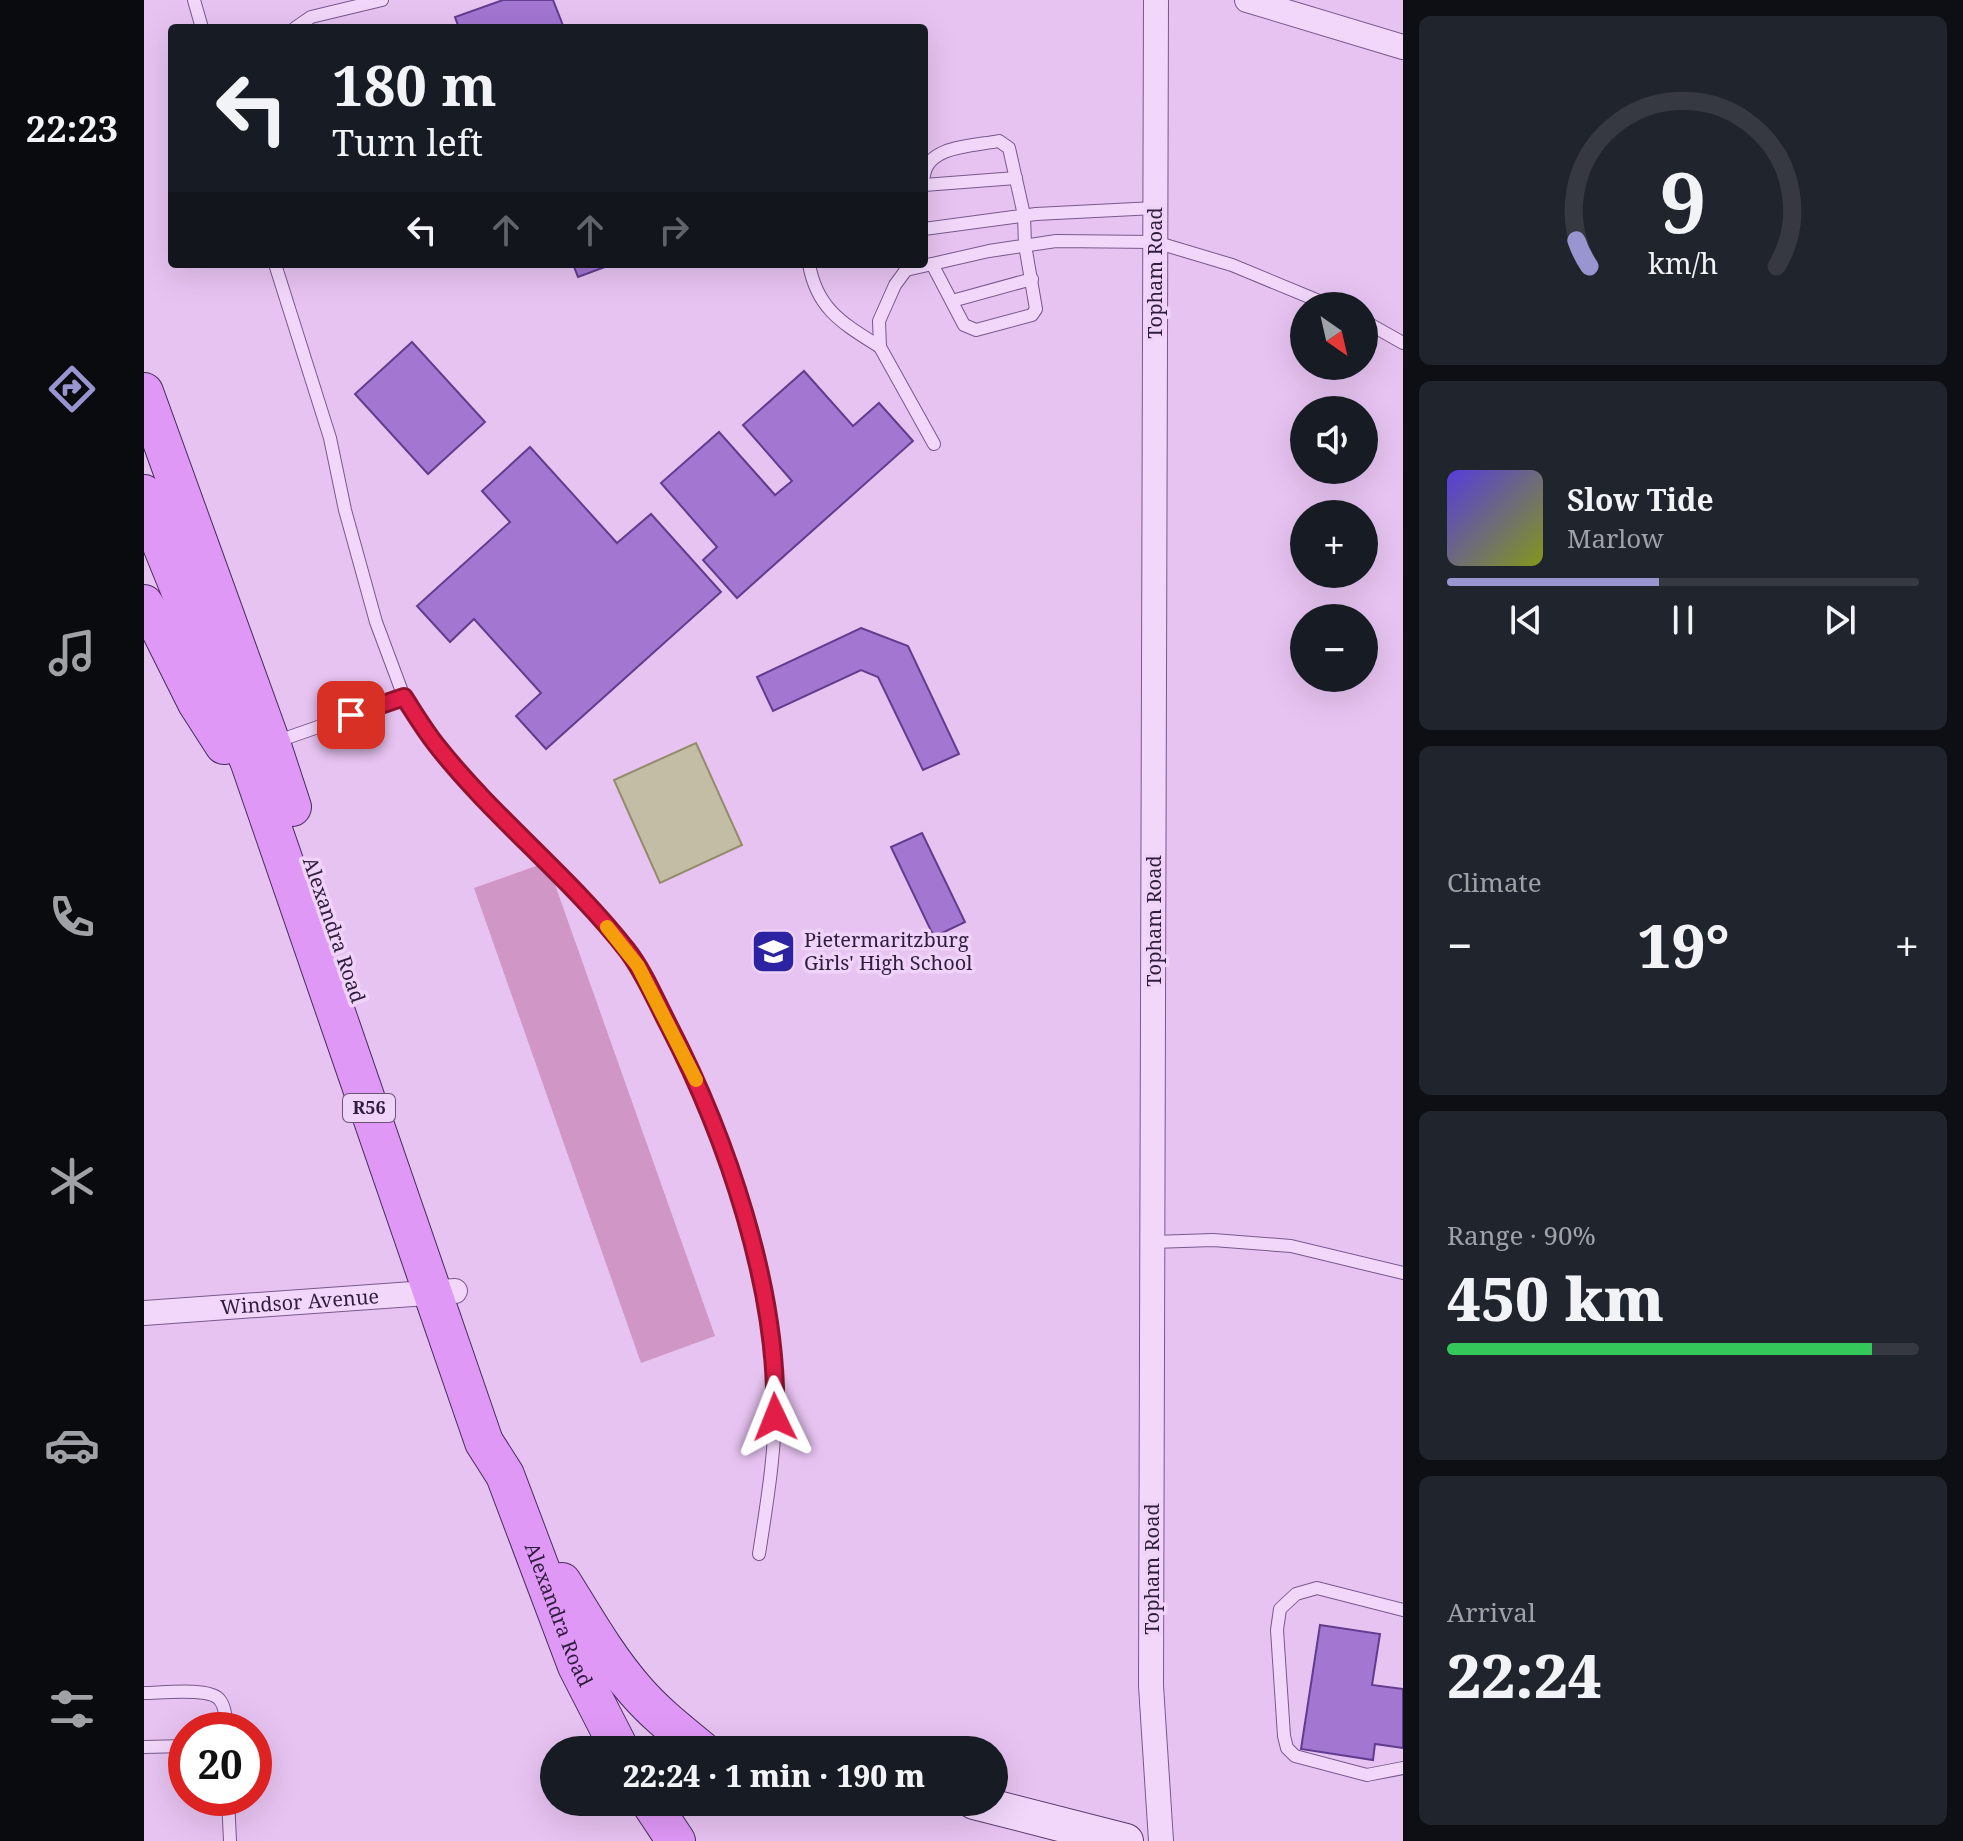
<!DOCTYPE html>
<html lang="en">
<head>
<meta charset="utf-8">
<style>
  :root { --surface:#171b24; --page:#20242c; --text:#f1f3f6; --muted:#9ea1a6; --line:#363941; --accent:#9895d0 }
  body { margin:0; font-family:"Noto Serif",serif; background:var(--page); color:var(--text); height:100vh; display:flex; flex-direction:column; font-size:30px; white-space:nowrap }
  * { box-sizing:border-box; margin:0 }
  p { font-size:26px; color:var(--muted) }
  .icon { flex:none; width:44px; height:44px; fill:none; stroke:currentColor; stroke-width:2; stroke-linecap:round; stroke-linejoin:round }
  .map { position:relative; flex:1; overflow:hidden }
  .side { display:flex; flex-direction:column; gap:16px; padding:16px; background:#0d0f14; width:560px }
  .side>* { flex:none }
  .banner { position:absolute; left:24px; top:24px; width:760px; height:244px; border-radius:8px; box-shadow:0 8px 32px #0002; background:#171b24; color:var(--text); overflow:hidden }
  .needle { width:52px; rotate:146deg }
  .fabs { position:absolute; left:1146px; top:292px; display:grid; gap:16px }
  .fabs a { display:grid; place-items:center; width:88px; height:88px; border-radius:50%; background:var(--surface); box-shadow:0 8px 32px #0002; font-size:40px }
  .speed { position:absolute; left:24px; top:1712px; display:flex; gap:16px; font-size:40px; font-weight:700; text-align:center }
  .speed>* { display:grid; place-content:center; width:104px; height:104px; border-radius:50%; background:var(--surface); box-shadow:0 8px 32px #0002; line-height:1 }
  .speed .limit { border:12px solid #d22; background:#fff; color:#111 }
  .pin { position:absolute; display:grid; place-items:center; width:68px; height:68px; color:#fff; margin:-34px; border-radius:16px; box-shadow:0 4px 12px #0006 }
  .me { position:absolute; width:88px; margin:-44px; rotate:358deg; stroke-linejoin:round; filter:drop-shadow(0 0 6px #0008) }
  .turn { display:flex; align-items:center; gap:28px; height:168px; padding:0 32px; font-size:36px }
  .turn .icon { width:104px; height:104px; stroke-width:2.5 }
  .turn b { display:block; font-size:56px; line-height:68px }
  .lanes { display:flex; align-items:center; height:76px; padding:0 32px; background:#0003; justify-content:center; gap:40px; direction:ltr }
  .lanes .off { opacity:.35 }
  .big { font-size:60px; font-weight:800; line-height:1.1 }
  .side .card { flex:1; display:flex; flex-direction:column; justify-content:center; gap:12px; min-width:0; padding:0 28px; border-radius:12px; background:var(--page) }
  .side .dial { align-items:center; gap:0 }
  .dial svg { height:208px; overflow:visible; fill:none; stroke:var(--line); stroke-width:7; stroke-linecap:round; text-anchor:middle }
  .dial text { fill:var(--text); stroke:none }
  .song { display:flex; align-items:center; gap:24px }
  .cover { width:96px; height:96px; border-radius:12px; background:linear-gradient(135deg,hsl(250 70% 55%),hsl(70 70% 35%)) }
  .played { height:8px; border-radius:4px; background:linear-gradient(90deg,var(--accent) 45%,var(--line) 45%) }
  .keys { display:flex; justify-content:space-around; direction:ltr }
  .heat { display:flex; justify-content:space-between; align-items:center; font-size:44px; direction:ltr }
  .charge { height:12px; border-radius:6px; background:linear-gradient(90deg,#34c759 90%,var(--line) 0) }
  .trip { position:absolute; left:396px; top:1736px; width:468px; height:80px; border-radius:40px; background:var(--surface); box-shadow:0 8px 32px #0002; font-weight:800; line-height:80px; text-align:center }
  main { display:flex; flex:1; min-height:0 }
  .tabs { display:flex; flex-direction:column; width:144px; justify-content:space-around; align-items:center; background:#090b0e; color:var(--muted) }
  .tabs .icon { width:56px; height:56px }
  .tabs .current { color:var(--accent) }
  .tabs b { font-size:36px; color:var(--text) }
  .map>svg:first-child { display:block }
  .green { fill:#d096c6 }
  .water { fill:#c4bda5; stroke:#938c6b; stroke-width:2 }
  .building { fill:#a376d2; stroke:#623c8e; stroke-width:2 }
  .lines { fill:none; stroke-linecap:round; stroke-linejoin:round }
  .lane-casing { stroke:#78588d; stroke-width:14 }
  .street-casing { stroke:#78588d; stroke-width:26 }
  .secondary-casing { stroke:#593b6f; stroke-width:36 }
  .primary-casing { stroke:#452c5b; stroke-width:40 }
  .lane { stroke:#f3d7fb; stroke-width:12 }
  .street { stroke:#f3d7fb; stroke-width:24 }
  .secondary { stroke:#f3d7fb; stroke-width:34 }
  .primary { stroke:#e098f7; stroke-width:38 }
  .route-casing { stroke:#92132f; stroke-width:20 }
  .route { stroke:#e11d48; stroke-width:14 }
  .slow { stroke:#f59e0b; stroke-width:14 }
  .labels { text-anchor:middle; stroke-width:7; stroke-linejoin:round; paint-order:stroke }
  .shield { fill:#f0d3f8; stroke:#685474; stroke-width:2 }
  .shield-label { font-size:18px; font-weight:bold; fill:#2e1d3c }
  .street-label { font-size:20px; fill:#2e1d3c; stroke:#f0d3f8 }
  .poi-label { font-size:20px; fill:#2e1d3c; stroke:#f0d3f8; text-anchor:start }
</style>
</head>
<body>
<main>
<nav class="tabs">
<b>22:23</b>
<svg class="icon current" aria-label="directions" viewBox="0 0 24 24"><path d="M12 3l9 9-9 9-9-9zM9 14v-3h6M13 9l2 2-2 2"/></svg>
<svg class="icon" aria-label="music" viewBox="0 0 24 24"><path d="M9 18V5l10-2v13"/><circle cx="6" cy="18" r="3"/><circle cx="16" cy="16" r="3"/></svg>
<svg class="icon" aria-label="phone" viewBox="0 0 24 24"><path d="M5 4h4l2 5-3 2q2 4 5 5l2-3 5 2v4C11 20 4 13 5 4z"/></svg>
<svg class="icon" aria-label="climate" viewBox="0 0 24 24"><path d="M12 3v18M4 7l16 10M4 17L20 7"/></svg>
<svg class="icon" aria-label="car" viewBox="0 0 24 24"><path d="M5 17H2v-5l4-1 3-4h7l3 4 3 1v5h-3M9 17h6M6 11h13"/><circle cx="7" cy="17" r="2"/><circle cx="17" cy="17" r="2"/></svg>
<svg class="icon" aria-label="filters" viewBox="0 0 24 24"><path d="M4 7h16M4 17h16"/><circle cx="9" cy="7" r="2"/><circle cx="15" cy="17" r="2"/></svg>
</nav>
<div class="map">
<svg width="1259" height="1841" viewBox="0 0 1259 1841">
  <rect width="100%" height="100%" fill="#e7c3f1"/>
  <!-- green -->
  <polygon class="green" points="403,862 571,1336 497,1363 330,888"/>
  <!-- water -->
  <polygon class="water" points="552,743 598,845 516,883 470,780"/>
  <!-- building -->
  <g class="building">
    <polygon points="359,0 409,0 420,28 315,28 311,17"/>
    <polygon points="429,264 469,264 434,277"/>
    <polygon points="268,342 341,422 284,474 211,394"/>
    <polygon points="660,371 709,426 735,403 769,441 593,598 559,560 573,547 517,483 575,432 631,495 648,481 599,425"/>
    <polygon points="386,447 473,543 507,514 577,592 402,749 372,716 397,693 330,619 306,642 273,606 366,522 338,491"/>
    <polygon points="717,628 764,646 815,754 779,770 734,677 717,670 629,711 613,677"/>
    <polygon points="778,833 821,922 790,937 747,847"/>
    <polygon points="1176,1625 1236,1634 1228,1685 1259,1689 1259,1748 1231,1744 1229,1760 1157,1749"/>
  </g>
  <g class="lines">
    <defs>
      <g id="lane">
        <polyline points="50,0 58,28"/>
        <polyline points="151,28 167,17 238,0"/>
        <path d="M780,176C783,145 831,146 855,141L865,148L880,215L881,245L892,309L888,315L832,330L820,325L788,264"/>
        <polyline points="780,185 872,178"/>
        <polyline points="780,229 892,214 1011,208"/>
        <path d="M131,264L186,438L201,510L232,622L260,697L295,748L482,949L494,966C513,1002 533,1037 550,1074C592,1164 630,1297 631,1397C632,1450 623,1502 615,1554"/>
        <path d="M665,264C673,310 700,324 736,347"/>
        <polyline points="761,264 762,270 751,285 735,321 736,347 790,444"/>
        <polyline points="762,270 845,251 912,241 1011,242 1088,265 1187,306"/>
        <polyline points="808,301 888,279"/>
        <polyline points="1220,321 1259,343"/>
        <polyline points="131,742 260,697"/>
        <polyline points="1009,1242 1069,1240 1147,1246 1259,1273"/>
        <polyline points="1259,1610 1173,1588 1152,1594 1136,1609 1133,1630 1140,1736 1143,1748 1151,1756 1223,1775 1259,1768"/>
        <path d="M0,1693C17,1693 64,1687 75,1699C82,1707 82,1720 82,1730"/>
        <polyline points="0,1747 42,1746"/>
        <polyline points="84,1798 86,1841"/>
      </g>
      <g id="street">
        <polyline points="1012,0 1007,1686 1017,1841"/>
        <polyline points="1103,0 1259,47"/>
        <path id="s1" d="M0,1313L311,1291"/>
      </g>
      <polyline id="secondary" points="830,1802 982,1841"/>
      <g id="primary">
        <polyline points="0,392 127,743 148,807"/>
        <path id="s2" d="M0,494L17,543L106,763L340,1442L361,1475L433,1666L476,1750"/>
        <polyline points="0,604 17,631 53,703 80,745"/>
        <path d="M418,1582C441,1619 463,1658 492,1691C512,1714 534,1731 557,1750"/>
        <polyline points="506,1802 532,1841"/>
      </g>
    </defs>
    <!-- lane casing -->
    <use href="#lane" class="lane-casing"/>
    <!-- street casing -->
    <use href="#street" class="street-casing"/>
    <!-- secondary casing -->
    <use href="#secondary" class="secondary-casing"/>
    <!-- primary casing -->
    <use href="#primary" class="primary-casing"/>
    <!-- lane -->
    <use href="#lane" class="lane"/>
    <!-- street -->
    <use href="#street" class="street"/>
    <!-- secondary -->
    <use href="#secondary" class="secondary"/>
    <!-- primary -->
    <use href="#primary" class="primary"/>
  </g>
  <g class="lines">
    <defs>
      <path id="route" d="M207,715L260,697C271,714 281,731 294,747C351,819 426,877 483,950C500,972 511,999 524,1024C582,1136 635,1289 631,1417"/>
    </defs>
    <!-- route casing -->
    <use href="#route" class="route-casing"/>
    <!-- route -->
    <use href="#route" class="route"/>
    <!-- slow -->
    <polyline class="slow" points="463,927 494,966 552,1080"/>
  </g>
  <!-- icons -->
  <defs>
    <symbol id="school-square" viewBox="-11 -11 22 22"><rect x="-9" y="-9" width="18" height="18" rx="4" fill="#2b23a1" stroke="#f0d3f8"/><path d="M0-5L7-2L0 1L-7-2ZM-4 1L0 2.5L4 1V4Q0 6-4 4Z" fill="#fff"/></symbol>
  </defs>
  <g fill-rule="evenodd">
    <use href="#school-square" x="604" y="926" width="51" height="51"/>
  </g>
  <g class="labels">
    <!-- shield labels -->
    <rect class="shield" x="199" y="1094" width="52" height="28" rx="6"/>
    <g class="shield-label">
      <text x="225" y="1114">R56</text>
    </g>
    <!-- street labels -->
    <g class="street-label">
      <text transform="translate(1011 273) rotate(-90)" y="7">Topham Road</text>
      <text transform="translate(1010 921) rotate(-90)" y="7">Topham Road</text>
      <text transform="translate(190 930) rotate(71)" y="7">Alexandra Road</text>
      <text dy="7" stroke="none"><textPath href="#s1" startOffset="156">Windsor Avenue</textPath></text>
      <text transform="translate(1008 1569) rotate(-90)" y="7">Topham Road</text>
      <text dy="7" stroke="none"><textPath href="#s2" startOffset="1196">Alexandra Road</textPath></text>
    </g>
    <!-- poi labels -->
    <g class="poi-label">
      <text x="660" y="947">Pietermaritzburg<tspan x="660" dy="23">Girls' High School</tspan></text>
    </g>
  </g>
</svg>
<div class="fabs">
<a><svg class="needle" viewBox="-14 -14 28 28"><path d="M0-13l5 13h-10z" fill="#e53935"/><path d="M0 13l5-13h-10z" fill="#9ea1a6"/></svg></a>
<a><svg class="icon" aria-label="sound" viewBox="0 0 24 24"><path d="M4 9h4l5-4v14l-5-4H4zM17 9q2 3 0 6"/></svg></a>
<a>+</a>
<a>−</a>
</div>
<div class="speed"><div class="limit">20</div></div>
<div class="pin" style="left:207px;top:715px;background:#d93025"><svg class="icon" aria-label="arrive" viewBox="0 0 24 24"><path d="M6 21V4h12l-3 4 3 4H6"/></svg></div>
<svg class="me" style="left:631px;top:1417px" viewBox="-20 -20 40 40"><path d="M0-17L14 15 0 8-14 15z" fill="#e11d48" stroke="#fff" stroke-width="4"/></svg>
<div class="trip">22:24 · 1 min · 190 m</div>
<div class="banner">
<div class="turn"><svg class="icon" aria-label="left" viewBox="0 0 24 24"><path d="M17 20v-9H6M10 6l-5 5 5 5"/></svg><div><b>180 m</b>Turn left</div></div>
<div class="lanes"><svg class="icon" aria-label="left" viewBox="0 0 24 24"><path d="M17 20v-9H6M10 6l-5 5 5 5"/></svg><svg class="icon off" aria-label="ahead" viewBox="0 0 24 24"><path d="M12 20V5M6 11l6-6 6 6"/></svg><svg class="icon off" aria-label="ahead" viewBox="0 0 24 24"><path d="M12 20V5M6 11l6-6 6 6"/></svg><svg class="icon off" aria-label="right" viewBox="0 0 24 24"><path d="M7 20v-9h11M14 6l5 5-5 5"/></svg></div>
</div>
</div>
<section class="side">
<div class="card dial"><svg viewBox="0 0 100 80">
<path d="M14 69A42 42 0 1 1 86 69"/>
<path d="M14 69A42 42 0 0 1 9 59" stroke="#9895d0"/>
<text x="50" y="56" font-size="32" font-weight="700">9</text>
<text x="50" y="72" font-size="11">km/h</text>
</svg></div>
<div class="card">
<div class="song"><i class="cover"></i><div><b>Slow Tide</b><p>Marlow</p></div></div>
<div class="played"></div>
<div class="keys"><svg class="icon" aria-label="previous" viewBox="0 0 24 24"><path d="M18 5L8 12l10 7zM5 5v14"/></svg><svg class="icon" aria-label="pause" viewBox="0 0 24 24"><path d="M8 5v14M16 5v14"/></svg><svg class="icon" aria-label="next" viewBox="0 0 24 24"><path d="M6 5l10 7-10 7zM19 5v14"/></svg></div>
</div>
<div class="card"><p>Climate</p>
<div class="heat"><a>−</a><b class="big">19°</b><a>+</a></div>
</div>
<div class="card"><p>Range · 90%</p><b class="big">450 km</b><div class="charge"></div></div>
<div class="card"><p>Arrival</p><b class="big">22:24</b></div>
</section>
</main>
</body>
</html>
